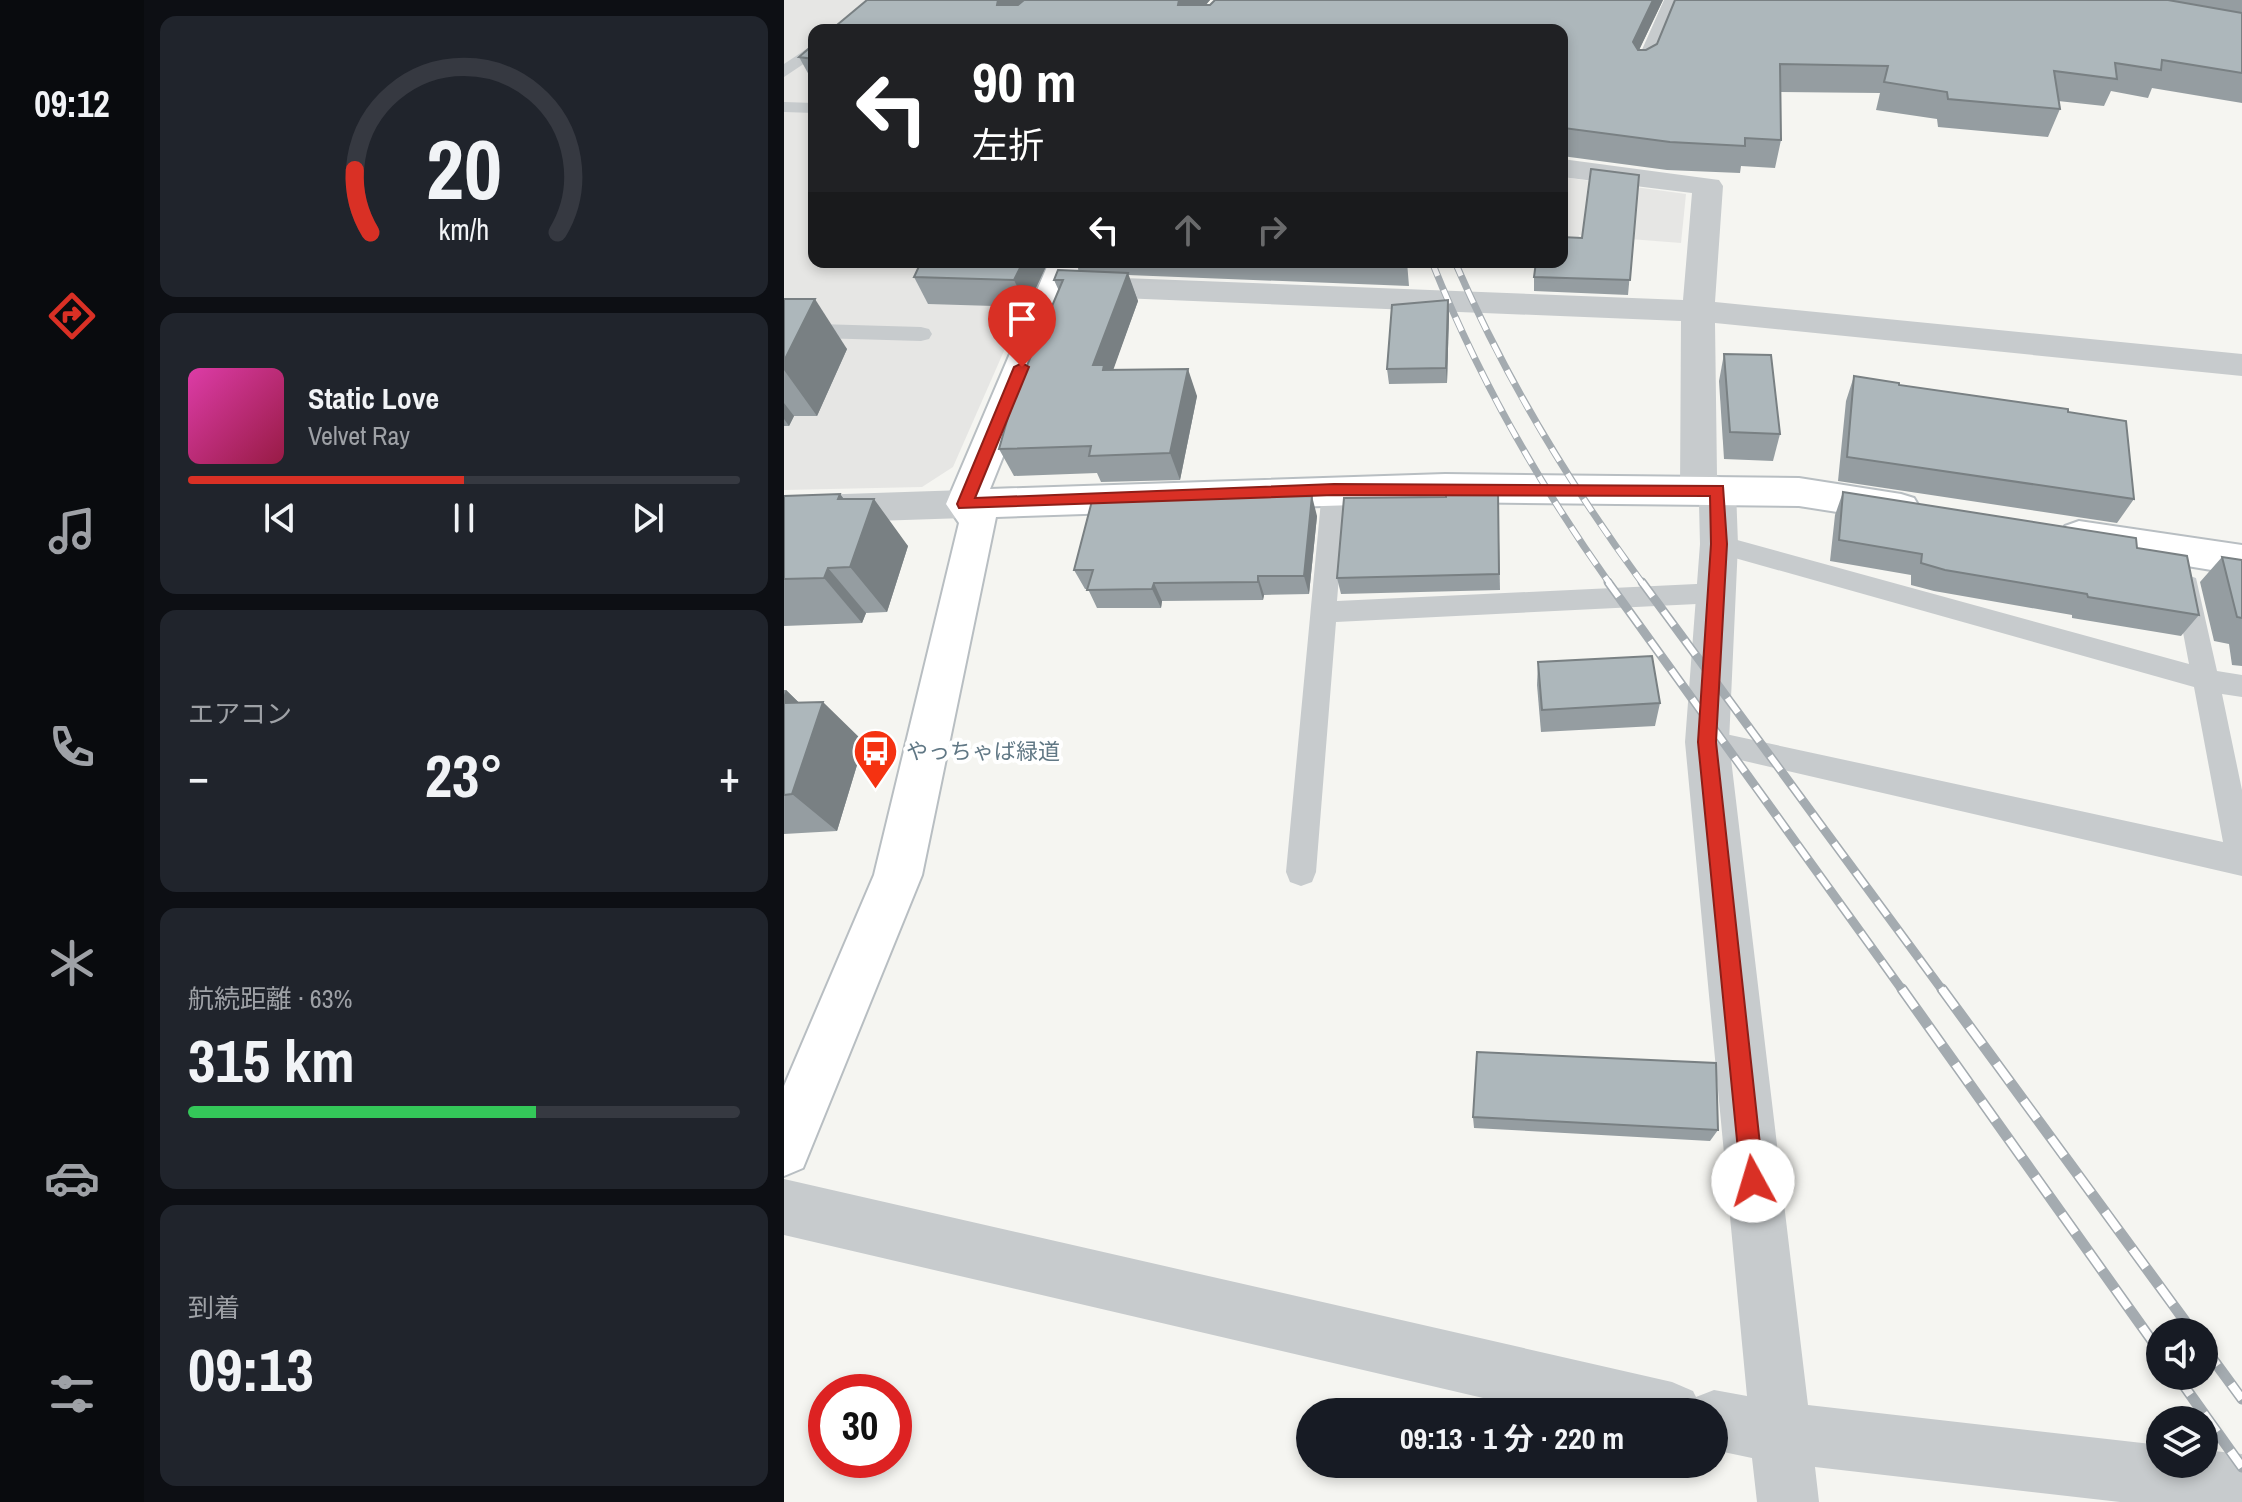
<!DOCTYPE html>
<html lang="ja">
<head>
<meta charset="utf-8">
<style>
  :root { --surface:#171b24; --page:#20242c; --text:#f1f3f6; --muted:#9ea1a6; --line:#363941; --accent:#d93025 }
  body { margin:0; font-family:"Archivo Narrow","Noto Sans JP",sans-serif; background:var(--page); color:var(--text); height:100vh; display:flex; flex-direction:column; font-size:30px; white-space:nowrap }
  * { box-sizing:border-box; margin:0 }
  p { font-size:26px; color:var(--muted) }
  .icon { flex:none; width:44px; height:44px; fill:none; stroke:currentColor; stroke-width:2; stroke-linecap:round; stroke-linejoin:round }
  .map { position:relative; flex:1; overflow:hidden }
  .drawer { display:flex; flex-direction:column; gap:16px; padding:16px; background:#0d0f14; width:640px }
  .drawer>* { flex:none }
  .banner { position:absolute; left:24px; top:24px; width:760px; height:244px; border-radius:16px; box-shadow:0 4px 12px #0003; background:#202124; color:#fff; overflow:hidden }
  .buttons { position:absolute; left:1362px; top:1318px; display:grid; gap:16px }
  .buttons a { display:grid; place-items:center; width:72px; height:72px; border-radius:50%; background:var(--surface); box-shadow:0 4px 12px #0003; font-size:40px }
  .speed { position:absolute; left:24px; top:1374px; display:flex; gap:16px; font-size:40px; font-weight:700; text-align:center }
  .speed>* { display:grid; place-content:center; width:104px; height:104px; border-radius:50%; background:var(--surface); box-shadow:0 4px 12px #0003; line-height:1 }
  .speed .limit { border:12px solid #d22; background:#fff; color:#111 }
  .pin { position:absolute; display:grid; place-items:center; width:68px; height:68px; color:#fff; margin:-82px -34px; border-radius:50% 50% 50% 0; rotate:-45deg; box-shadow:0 0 8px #0007 }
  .pin .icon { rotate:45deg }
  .me { position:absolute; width:88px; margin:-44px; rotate:354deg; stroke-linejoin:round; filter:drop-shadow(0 0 6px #0008) }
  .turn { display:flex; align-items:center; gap:28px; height:168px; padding:0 32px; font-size:36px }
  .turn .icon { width:104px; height:104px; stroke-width:2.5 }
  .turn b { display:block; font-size:56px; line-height:68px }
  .lanes { display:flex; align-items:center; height:76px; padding:0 32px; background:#0003; justify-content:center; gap:40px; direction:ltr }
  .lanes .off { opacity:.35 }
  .big { font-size:60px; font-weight:700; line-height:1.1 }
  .drawer .card { flex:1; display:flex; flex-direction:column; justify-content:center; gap:12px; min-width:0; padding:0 28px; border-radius:16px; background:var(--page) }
  .drawer .dial { align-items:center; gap:0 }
  .dial svg { height:208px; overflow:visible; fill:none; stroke:var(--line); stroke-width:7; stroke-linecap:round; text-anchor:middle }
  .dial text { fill:var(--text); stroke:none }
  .song { display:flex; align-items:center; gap:24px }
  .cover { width:96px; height:96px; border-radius:12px; background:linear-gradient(135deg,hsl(320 70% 55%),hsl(340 70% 35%)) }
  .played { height:8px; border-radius:4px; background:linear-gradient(90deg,var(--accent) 50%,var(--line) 50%) }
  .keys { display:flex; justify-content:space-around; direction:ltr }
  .heat { display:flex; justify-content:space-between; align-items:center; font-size:44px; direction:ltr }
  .charge { height:12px; border-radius:6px; background:linear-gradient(90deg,#34c759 63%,var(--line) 0) }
  .trip { position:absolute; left:512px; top:1398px; width:432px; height:80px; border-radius:40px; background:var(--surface); box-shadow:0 4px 12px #0003; font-weight:700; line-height:80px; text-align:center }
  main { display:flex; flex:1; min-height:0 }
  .dock { display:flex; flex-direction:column; width:144px; justify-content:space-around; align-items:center; background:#090b0e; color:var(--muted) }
  .dock .icon { width:56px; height:56px }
  .dock .active { color:var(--accent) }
  .dock b { font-size:36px; color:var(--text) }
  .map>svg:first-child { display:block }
  .built { fill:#e6e6e4 }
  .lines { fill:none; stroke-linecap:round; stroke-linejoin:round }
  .secondary-casing { stroke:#b8bec2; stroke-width:4 }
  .lane { fill:#c7cbcd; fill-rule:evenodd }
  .street { fill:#c7cbcd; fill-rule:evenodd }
  .secondary { fill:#fff; fill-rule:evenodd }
  .rail-far2-casing { stroke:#a4abb0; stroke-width:7 }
  .rail-far1-casing { stroke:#a4abb0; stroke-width:9 }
  .rail-casing { stroke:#a4abb0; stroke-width:11 }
  .rail-far2 { stroke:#fff; stroke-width:5; stroke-dasharray:15; stroke-linecap:butt }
  .rail-far1 { stroke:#fff; stroke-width:6; stroke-dasharray:18; stroke-linecap:butt }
  .rail { stroke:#fff; stroke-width:8; stroke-dasharray:23; stroke-linecap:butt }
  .wall { fill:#959da1 }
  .shaded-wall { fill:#798083 }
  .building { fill:#adb7bb; stroke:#798083; stroke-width:2 }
  .route { fill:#d93025; stroke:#8d1f18; stroke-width:2 }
  .labels { text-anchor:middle; stroke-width:8; stroke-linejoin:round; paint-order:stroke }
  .poi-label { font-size:22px; fill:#617885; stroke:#fff; text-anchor:start }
</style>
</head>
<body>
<main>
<nav class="dock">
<b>09:12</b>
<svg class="icon active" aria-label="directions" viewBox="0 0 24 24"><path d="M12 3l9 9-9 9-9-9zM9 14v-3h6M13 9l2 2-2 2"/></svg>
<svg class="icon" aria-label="music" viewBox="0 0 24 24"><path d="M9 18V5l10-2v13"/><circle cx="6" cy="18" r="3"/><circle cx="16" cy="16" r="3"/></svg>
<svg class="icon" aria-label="phone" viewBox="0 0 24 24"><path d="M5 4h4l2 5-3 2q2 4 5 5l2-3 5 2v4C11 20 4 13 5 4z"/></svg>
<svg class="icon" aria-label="climate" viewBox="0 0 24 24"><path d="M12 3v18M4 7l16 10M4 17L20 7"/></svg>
<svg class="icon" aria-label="car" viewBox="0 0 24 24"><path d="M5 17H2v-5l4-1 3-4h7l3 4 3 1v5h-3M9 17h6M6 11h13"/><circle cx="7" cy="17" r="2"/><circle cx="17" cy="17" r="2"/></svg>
<svg class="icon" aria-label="filters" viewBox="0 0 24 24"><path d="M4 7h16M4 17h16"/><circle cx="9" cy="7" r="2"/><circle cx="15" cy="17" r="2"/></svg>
</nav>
<section class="drawer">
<div class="card dial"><svg viewBox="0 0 100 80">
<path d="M14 69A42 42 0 1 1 86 69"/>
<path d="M14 69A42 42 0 0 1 8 45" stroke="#d93025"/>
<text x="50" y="56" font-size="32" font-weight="700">20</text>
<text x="50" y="72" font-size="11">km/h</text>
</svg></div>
<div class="card">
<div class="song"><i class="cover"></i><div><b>Static Love</b><p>Velvet Ray</p></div></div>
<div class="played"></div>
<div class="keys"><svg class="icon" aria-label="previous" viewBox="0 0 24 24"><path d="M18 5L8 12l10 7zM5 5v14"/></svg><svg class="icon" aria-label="pause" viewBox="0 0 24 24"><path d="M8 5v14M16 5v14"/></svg><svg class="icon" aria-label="next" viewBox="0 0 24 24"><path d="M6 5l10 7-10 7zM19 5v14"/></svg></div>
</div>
<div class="card"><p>エアコン</p>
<div class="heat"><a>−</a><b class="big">23°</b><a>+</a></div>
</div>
<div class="card"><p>航続距離 · 63%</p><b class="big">315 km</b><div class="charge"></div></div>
<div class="card"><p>到着</p><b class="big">09:13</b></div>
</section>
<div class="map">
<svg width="1458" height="1502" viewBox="0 0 1458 1502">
  <rect width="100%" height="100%" fill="#f5f5f1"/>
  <!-- built -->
  <g class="built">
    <polygon points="0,0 422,0 396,30 30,30 30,262 259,262 169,467 138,487 0,490"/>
    <polygon points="778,177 902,194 897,243 795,235 793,247 778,246"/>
  </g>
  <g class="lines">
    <defs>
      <g id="secondary">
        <polygon points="265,262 297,262 206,489 661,474 1015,478 1117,494 1130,498 1136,508 1130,518 1117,522 1015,506 661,502 212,517 138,875 19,1168 0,1176 0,1086 90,875 175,523 162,504"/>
        <polygon points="1295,521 1458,545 1458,575 1281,546 1276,536 1281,526"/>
      </g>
    </defs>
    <!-- secondary casing -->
    <use href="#secondary" class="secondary-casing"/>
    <!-- lane -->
    <g class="lane">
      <polygon points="880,0 896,0 867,70 858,75 852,74 849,70"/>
      <polygon points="30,44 30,57 0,77 0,64"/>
      <polygon points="0,102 30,103 30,113 0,112"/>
      <polygon points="0,323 137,327 145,329 148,334 145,339 137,341 0,337"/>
      <polygon points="550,481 558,484 562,490 553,601 933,583 942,586 946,593 942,600 933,603 552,622 532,872 528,882 517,886 506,882 502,872 538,490 542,484"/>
      <polygon points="935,535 1405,664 1390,585 1394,578 1403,575 1412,578 1433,671 1458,675 1458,697 1438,694 1458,790 1458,876 913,750 909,742 913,734 923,730 1439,842 1410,687 926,551 923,544 926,537"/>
    </g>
    <!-- street -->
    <g class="street">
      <polygon points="778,159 935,180 939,186 931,302 1458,354 1458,376 931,323 933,476 946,480 952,490 954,544 945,742 1024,1405 1376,1445 1376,1464 1420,1464 1420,1450 1458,1454 1458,1502 1336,1502 1031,1467 1035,1502 973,1502 968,1458 930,1450 930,1412 759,1412 0,1235 0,1179 888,1382 909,1391 912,1397 930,1390 963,1396 901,742 916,544 915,504 902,500 896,490 897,321 288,296 277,293 272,286 277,279 288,276 899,300 908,193 778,177"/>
      <polygon points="181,490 194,494 200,504 194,514 181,518 0,524 0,496"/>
    </g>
    <!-- secondary -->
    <use href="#secondary" class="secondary"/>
    <defs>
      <g id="rail-far2">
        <path d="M648,262C694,377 754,483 826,584"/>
        <path d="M671,262C721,378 784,482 859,584"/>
      </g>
      <g id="rail-far1">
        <polyline points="824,582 1119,991"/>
        <polyline points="858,582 1159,991"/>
      </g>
      <g id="rail">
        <polyline points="1118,989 1376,1352"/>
        <polyline points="1158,989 1409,1332"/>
        <polyline points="1420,1347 1458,1399"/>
        <polyline points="1393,1376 1458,1467"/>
      </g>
    </defs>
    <!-- rail-far2 casing -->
    <use href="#rail-far2" class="rail-far2-casing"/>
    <!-- rail-far1 casing -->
    <use href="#rail-far1" class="rail-far1-casing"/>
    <!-- rail casing -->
    <use href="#rail" class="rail-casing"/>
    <!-- rail-far2 -->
    <use href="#rail-far2" class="rail-far2"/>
    <!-- rail-far1 -->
    <use href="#rail-far1" class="rail-far1"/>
    <!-- rail -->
    <use href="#rail" class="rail"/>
  </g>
  <!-- wall -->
  <g class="wall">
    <polygon points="83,0 426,0 422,5 426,5 431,0 879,0 855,50 862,50 873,44 891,0 1458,0 1458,103 1368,88 1364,98 1327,91 1320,106 1274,101 1276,109 1264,137 1154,127 1153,119 1092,110 1096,93 996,92 997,140 991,168 957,166 956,173 883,170 778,156 778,30"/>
    <polygon points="30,44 30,84 15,57"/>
    <polygon points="855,175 844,295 750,291 750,277 798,238"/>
    <polygon points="137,262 264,262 243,307 144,304 130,277"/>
    <polygon points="292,262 623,262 625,286 344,275 354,301 329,369 413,396 396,480 317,482 313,473 230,476 215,449 242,368 275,291 270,280 295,271"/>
    <polygon points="0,299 63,349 33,416 10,416 5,426 0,426"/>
    <polygon points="664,300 665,314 663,383 605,384 603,369"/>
    <polygon points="940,354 996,434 989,461 940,459 935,381"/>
    <polygon points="1070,376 1115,385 1284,412 1350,499 1333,523 1054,481 1062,401"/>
    <polygon points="714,491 716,590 557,594 553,578 662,497"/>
    <polygon points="1059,492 1353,548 1415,615 1397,636 1288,618 1288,615 1150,591 1127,585 1127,575 1046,561 1051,515"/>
    <polygon points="56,494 60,499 124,546 103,612 82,613 78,623 0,626 0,496"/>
    <polygon points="533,516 525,594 480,595 479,600 378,601 377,608 313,608 304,589 301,589 290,570"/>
    <polygon points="1438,557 1458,560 1458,666 1448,665 1445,644 1430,641 1416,582"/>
    <polygon points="754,662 876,703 871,726 757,732 753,685"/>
    <polygon points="0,690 2,690 15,703 80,742 53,831 0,834"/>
    <polygon points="689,1117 934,1130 926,1141 690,1128"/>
  </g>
  <!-- shaded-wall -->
  <g class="shaded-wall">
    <polygon points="214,0 251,0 223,28 213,5"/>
    <polygon points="395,0 426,0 401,28 394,5"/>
    <polygon points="869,0 879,0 846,69 849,42"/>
    <polygon points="780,128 778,156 778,130"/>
    <polygon points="239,262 264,262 243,307 230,280"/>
    <polygon points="344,273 354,301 326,379 309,365"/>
    <polygon points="31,299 63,349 33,416 0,370 0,361"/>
    <polygon points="664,300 665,314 663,383 662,368"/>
    <polygon points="404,369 413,396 396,480 386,453"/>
    <polygon points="0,403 10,416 5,426 0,419"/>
    <polygon points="56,494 80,526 90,499 124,546 103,612 66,567 54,499"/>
    <polygon points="528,496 533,516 525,594 520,576"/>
    <polygon points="44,568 82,613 78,623 40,578"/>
    <polygon points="474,576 480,595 479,600 474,582"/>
    <polygon points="370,583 378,601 377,608 368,589"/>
    <polygon points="2,690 33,720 39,702 80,742 53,831 8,794 0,706 0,695"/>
  </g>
  <!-- building -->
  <g class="building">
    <polygon points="83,0 214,0 213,5 234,5 240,0 395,0 394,5 426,5 431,0 869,0 849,42 854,50 862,50 873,44 891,0 1384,0 1458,13 1458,73 1378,60 1377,70 1331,63 1333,79 1270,71 1276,109 1164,99 1163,92 1100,82 1104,66 996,64 997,140 961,138 961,146 886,142 780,128 778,130 778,30 47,30"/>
    <polygon points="30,44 30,59 15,57"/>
    <polygon points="807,169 855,175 846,280 750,277 752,262 778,262 778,237 798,238"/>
    <polygon points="137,262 239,262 230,280 130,277"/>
    <polygon points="274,270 344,273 309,365 320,365 319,370 404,369 386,453 305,456 307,446 215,449 238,368 242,368 279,280 270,280"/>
    <polygon points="0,299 31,299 0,361"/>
    <polygon points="664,300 662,368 603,369 608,305"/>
    <polygon points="940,354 987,355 996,434 946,432"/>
    <polygon points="1070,376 1115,383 1115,385 1284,409 1284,412 1342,421 1350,499 1063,457"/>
    <polygon points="714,491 715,574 553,578 560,498 662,497 662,492"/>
    <polygon points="1059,492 1352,538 1353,548 1403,556 1415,615 1304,597 1303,594 1161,570 1137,563 1138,554 1055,540"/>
    <polygon points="56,494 54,499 90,499 66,567 44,568 40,578 0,579 0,496"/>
    <polygon points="528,496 520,576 474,576 474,582 370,583 368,589 303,590 309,570 290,570 309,497"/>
    <polygon points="1438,557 1458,560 1458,618 1453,617"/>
    <polygon points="868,656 876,703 758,710 754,662"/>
    <polygon points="39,702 8,794 0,795 0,703"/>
    <polygon points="693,1052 932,1063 934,1130 689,1117"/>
  </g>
  <!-- route -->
  <polygon class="route" points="238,363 245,367 191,498 550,484 939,486 943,544 932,742 980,1181 977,1189 969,1192 961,1189 957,1181 914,742 927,544 926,496 550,495 175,508 173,504 230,367"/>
  <!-- icons -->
  <defs>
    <symbol id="bus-pin" viewBox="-11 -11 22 30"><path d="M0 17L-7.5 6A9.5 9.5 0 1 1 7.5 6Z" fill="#f53211" stroke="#fff"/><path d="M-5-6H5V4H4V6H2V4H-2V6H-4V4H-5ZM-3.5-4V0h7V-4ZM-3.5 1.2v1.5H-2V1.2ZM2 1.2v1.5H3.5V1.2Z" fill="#fff"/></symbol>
  </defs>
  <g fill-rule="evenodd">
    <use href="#bus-pin" x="66" y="726" width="51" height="69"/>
  </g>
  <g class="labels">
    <!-- poi labels -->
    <g class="poi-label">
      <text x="122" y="759">やっちゃば緑道</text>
    </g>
  </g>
</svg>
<div class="buttons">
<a><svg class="icon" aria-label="sound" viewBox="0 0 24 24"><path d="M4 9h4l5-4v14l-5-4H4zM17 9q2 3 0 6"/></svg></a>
<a><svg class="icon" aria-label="layers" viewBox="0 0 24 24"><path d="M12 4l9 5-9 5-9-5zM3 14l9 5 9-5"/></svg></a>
</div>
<div class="speed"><div class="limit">30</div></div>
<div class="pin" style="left:238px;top:367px;background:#d93025"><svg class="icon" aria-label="arrive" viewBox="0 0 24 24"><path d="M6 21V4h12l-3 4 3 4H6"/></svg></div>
<svg class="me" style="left:969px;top:1181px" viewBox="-20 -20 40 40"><circle r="19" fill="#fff"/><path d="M0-13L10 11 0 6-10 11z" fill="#d93025"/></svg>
<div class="trip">09:13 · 1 分 · 220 m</div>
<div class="banner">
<div class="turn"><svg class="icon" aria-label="left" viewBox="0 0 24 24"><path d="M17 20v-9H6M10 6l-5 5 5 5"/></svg><div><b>90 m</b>左折</div></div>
<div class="lanes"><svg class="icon" aria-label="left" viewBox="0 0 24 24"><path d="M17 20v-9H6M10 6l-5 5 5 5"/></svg><svg class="icon off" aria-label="ahead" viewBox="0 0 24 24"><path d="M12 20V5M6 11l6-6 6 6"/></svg><svg class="icon off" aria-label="right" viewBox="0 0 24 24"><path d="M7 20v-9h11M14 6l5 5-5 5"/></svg></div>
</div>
</div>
</main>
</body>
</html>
